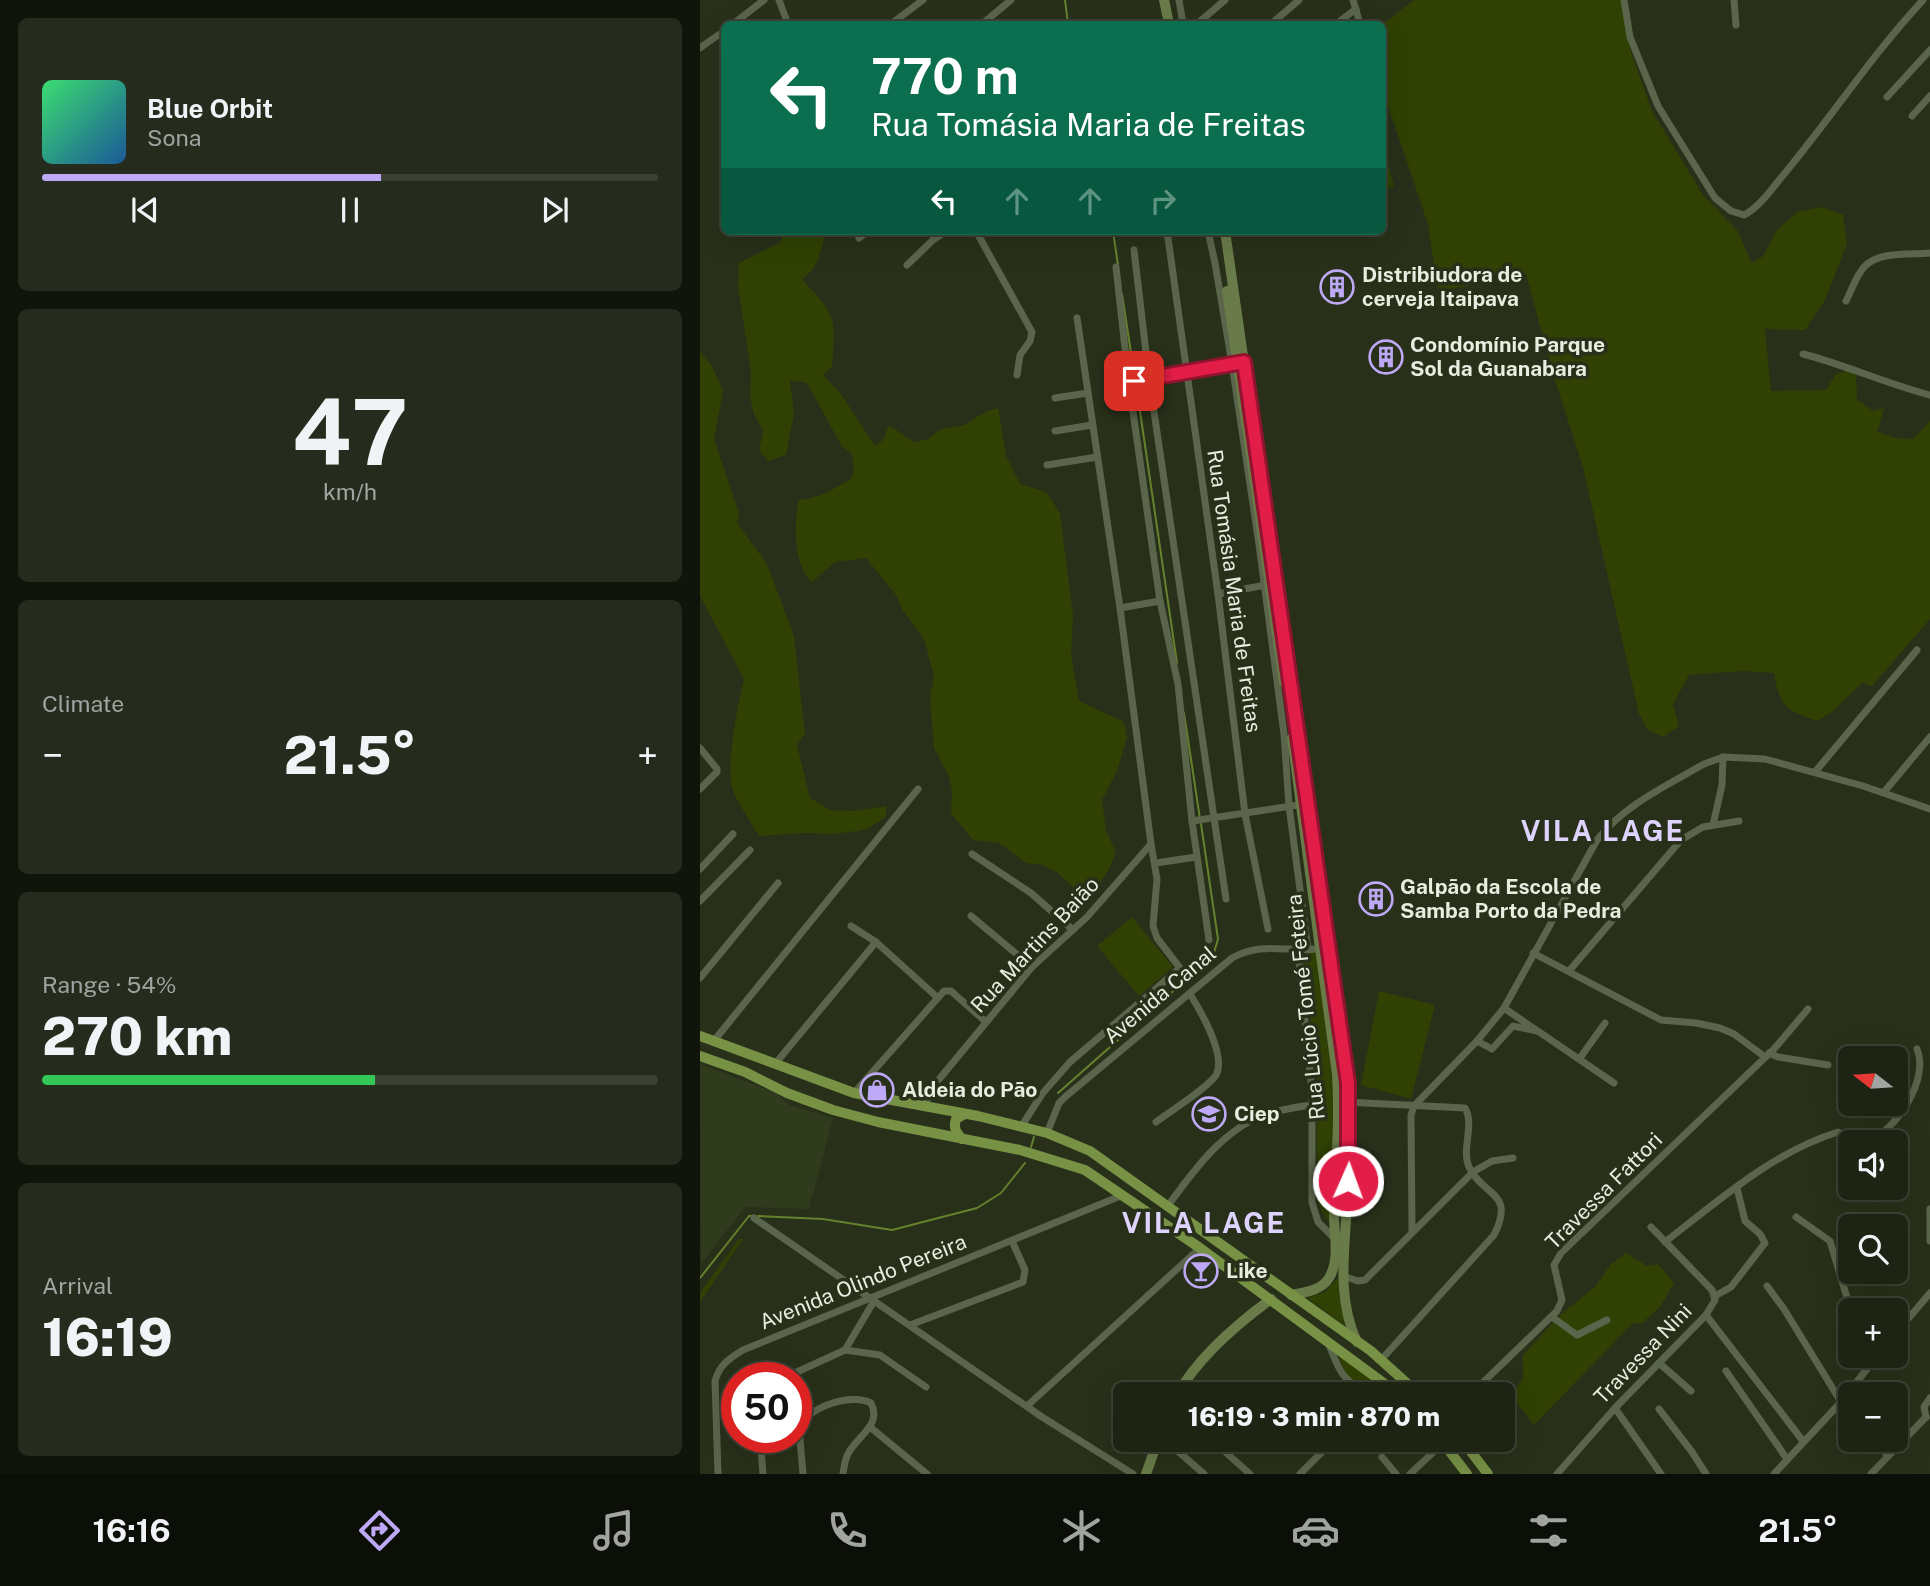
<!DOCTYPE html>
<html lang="en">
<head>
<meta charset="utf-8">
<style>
  :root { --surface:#1e2414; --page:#262c1d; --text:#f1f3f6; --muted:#a1a4a0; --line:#3c4134; --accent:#bda9f5 }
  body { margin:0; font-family:"Public Sans",sans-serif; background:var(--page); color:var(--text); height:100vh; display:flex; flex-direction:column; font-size:26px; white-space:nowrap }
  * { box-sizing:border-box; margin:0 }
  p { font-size:23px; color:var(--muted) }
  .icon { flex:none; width:38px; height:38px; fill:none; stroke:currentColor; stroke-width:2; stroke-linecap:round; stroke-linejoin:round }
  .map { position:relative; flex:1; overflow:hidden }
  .sheet { display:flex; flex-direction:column; gap:18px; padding:18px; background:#10140b; width:700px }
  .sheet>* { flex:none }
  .hud { position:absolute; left:21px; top:21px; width:665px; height:214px; border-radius:10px; box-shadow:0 7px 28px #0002,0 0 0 2px var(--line); background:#0b6e4f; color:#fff; overflow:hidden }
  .needle { width:46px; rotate:287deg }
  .controls { position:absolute; left:1138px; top:1046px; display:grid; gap:14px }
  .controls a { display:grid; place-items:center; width:70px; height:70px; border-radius:10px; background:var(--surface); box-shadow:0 7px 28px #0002,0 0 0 2px var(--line); font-size:35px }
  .speed { position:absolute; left:21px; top:1362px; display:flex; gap:14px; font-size:35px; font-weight:700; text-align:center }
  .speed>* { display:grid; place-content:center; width:91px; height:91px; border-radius:50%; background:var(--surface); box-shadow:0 7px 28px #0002,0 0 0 2px var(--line); line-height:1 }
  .speed .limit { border:10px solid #d22; background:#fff; color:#111 }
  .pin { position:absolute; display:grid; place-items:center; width:60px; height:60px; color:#fff; margin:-30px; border-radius:14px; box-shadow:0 4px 10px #0006 }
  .me { position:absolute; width:77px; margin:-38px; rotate:2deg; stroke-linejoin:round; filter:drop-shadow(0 0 5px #0008) }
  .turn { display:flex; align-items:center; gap:24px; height:147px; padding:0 35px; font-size:32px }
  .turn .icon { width:91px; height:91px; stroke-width:2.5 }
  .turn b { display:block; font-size:49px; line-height:60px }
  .lanes { display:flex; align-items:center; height:66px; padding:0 35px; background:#0003; justify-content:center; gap:35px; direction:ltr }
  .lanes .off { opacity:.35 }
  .big { font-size:52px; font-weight:800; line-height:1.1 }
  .sheet .tile { flex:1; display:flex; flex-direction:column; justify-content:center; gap:10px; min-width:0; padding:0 24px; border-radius:10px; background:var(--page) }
  .sheet .dial { align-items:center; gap:0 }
  .dial b { font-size:91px; line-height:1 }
  .song { display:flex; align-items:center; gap:21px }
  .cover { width:84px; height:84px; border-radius:10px; background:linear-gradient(135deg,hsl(140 70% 55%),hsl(210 70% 35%)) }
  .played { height:7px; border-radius:4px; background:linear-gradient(90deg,var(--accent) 55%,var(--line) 55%) }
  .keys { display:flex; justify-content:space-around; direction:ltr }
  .heat { display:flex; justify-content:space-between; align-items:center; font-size:38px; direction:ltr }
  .charge { height:10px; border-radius:5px; background:linear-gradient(90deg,#34c759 54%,var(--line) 0) }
  .trip { position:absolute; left:413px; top:1382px; width:402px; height:70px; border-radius:10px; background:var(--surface); box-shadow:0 7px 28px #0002,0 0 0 2px var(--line); font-weight:800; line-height:70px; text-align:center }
  .dock { display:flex; height:112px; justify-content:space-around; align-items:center; background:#0c0e08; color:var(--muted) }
  .dock .icon { width:49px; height:49px }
  .dock .selected { color:var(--accent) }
  .dock b { font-size:32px; color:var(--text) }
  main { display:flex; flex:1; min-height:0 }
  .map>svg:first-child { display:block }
  .built { fill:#303b1d }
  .green { fill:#304103 }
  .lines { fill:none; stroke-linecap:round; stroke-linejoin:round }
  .stream { stroke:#66812e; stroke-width:2 }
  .street { stroke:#5b654c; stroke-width:7 }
  .secondary { stroke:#697b49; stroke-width:10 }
  .primary { stroke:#779145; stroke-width:10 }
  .route-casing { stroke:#92132f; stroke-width:18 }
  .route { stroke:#e11d48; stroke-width:12 }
  .labels { text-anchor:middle; stroke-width:7; stroke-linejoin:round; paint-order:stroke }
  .poi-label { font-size:21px; font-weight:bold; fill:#e7eddf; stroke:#28301a; text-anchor:start }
  .street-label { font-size:21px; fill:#e7eddf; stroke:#28301a }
  .district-label { font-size:28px; font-weight:bold; letter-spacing:2px; fill:#ddd3fe; stroke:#28301a }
</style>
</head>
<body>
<main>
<section class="sheet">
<div class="tile">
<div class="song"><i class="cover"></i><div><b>Blue Orbit</b><p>Sona</p></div></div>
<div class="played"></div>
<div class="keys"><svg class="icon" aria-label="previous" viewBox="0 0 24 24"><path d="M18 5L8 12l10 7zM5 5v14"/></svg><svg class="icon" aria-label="pause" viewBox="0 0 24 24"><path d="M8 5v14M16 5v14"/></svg><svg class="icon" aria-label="next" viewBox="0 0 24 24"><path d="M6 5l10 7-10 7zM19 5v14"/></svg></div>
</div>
<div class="tile dial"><b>47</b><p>km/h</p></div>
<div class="tile"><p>Climate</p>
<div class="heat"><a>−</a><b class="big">21.5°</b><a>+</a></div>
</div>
<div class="tile"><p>Range · 54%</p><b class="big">270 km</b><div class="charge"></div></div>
<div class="tile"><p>Arrival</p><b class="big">16:19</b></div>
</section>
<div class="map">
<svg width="1230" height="1474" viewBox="0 0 1230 1474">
  <rect width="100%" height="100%" fill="#28301a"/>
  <!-- built -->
  <polygon class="built" points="0,1064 76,1093 89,1105 133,1118 109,1209 45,1207 1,1264"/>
  <!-- green -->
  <g class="green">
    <path d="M714,0H923L931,52L952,111L1003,195L1037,230L1052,263L1063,256L1077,230L1097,212L1122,207L1143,215L1147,243L1125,300L1105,330L1065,329L1071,391L1126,390L1136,374L1153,369L1156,375L1157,399L1173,411L1184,408L1177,432L1196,438L1213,439L1230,421V619L1172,686L1162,683L1132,712L1118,721C1085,710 1080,707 1074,673L1043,671L989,675L973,704L979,726L963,737L948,730L939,714L883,467L852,371L826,274L738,292L728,224L683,91L682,25Z"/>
    <polygon points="683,145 694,186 683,190 682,190"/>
    <path d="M84,231H119L124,239C120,254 117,270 102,279C136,316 136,315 132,366L123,375L141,394L175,446L183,440L189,425L213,442L228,439L241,429L264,425L285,412L298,408L306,456L320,484L346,492L360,513L373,616L371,655L379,701L424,722L427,737L417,771L402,800L406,830L416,853L408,871L386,903L372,901L374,888L358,873L343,865L326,863L299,843L273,840L251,813L252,790L249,776L234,748L230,697L234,677L225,641L202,609L196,595L166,558L135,562L112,582C92,563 95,525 98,500C118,499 134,489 151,479L154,470L152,455L141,445L107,383L90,380L94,414L86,455L68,461L59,450L63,431L54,414L50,397L51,372L38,285L39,263L81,242Z"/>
    <path d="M0,352L12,366L23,391L14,439L39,513L37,523L67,564L94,636L105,734L97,745L110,798L130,810L154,811L186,806V817L167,829L158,831L130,834L107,833L59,836C51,822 41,808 34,793C24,770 38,705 44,679L0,596Z"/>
    <polygon points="432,917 473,967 439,996 397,946"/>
    <polygon points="615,952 617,954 635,1104 631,1222 622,1213 617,1200 617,1064 602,957 604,954"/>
    <polygon points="679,991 735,1005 711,1099 661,1085"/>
    <polygon points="39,1239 43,1239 0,1302 0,1293"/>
    <polygon points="926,1253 947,1266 958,1264 974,1283 960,1307 941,1324 933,1323 834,1425 812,1397 823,1377 823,1355 862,1313 895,1287 911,1264"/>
    <polygon points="638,1278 639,1296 646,1326 607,1298 625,1292"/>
    <polygon points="640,1357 643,1357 692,1395 673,1395 649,1378 639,1360"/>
  </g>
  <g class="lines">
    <!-- stream -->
    <g class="stream">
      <polyline points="365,0 368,24"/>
      <polyline points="413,231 418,265"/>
      <polyline points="422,294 435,379"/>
      <polyline points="436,384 477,663"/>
      <polyline points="484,713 500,819"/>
      <polyline points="358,1093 513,956 518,939 501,824"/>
      <polyline points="331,1147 334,1137"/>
      <polyline points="58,1216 123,1219 192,1230 277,1208 301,1193 325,1163"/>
      <polyline points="0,1278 49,1216 52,1216"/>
    </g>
    <!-- street -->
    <g class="street">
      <polyline points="79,0 88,24"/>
      <polyline points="479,0 483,24"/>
      <polyline points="653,0 660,24"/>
      <path d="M924,0L930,37L958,106L1015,198L1031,211L1044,215C1060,207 1073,187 1085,173C1133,115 1172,55 1223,0"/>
      <polyline points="1034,0 1036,25"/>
      <polyline points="33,24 64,0"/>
      <polyline points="191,24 223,0"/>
      <polyline points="282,24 311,0"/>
      <polyline points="497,24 525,0"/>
      <polyline points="571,24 599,0"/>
      <polyline points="636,24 656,9"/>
      <polyline points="0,48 24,31"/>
      <polyline points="1187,97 1230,50"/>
      <polyline points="1212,116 1230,96"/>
      <polyline points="276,231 332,332 330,341 320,355 317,375"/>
      <polyline points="467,231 518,594 545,814 568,929"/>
      <polyline points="508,231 515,263 532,364 559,544 584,734 589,806 608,950"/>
      <polyline points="159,238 168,231"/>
      <polyline points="434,250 449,378 526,899"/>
      <polyline points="207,265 233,240 246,231"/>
      <polyline points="416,267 429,384 460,601 478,684 492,821 509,940"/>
      <path d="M1146,301C1152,290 1156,275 1165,266C1180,251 1211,255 1230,253"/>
      <path d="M1103,354C1146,365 1187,384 1230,395"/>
      <polyline points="429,384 445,378 535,364"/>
      <polyline points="355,398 388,393"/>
      <polyline points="355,431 392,425"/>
      <polyline points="347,465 397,457"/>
      <polyline points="518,594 566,585"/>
      <polyline points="420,608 460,601"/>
      <polyline points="0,748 17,769 17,772 0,789"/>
      <polyline points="1115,772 1217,650"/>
      <polyline points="1184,792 1230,737"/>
      <polyline points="492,821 605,804"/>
      <polyline points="1013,825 1022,785 1023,757"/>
      <polyline points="272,854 331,893 373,930"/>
      <polyline points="456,863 496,857"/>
      <polyline points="0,869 33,834"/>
      <polyline points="0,901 50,850"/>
      <polyline points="271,916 332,967"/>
      <polyline points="151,926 176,942 238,998"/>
      <polyline points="598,951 612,1092 612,1202 618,1222 636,1240"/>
      <polyline points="833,953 961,1020 996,1023 1020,1028 1034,1034 1065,1057"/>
      <polyline points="869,971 981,840 1003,827 1039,821"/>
      <polyline points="0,978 78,883"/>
      <polyline points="804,1008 914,1083"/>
      <polyline points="777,1041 792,1049 813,1026 837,1031"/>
      <polyline points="13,1042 218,789"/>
      <polyline points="1069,1053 1078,1057 1128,1065"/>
      <polyline points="880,1058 905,1023"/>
      <polyline points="75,1064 176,942"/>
      <polyline points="154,1093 244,991 251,991 286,1022"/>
      <path d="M645,1102L765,1108C775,1124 761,1149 769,1167C783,1197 816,1191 794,1235L681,1360"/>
      <polyline points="224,1107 236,1083 332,967 387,917 451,844"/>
      <path d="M456,1122C469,1112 509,1087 516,1075C527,1056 500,1010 490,994"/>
      <polyline points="321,1127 342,1094 370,1062 480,968 457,938 453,926 457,879 451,844 420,608 377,318"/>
      <path d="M347,1133L359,1103L365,1097L532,958C564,940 589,954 624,948"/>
      <path d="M1167,1143C1195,1131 1230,1080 1217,1049"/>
      <path d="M467,1207C492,1173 522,1130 564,1115C579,1110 596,1107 612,1105"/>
      <polyline points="1230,1209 1230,1241"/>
      <polyline points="1096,1217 1130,1241 1151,1311"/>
      <polyline points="54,1218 342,1417 433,1474"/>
      <path d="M712,1231L711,1115L714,1106L777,1041L804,1008L897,840C924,805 966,786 1004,764L1023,757L1065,759L1163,786L1230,809"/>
      <path d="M965,1242C1018,1201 1073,1152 1138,1132L1153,1143"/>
      <polyline points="643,1276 658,1281 665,1280 773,1172 792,1161 813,1158"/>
      <polyline points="1067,1286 1084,1309 1141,1402 1150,1412"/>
      <polyline points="1015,1296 1031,1287 1065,1243 1060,1234 1045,1221 1037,1188"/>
      <polyline points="1006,1315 1103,1441"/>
      <polyline points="852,1317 877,1335 907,1320"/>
      <polyline points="210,1325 323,1282 325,1270 312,1241"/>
      <polyline points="1195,1334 1230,1293"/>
      <path d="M629,1345C640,1373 642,1378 667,1395"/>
      <polyline points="145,1350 180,1355 226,1387"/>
      <polyline points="959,1363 991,1391"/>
      <polyline points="1026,1371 1087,1459"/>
      <polyline points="86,1377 145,1350 174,1301"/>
      <polyline points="569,1393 571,1395"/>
      <polyline points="770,1395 857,1311 862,1300 854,1265 861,1253 1074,1049 1108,1009"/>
      <polyline points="327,1406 500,1248"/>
      <polyline points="915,1408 961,1474"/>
      <polyline points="959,1409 992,1452 1006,1474"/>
      <polyline points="1226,1417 1224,1407 1230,1398"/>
      <polyline points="170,1427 227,1474"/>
      <path d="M99,1428C110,1406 150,1393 171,1403C182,1424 159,1435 149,1452C145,1458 144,1466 143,1474"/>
      <polyline points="99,1428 103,1474"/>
      <polyline points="60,1437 63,1474"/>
      <polyline points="465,1440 504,1474"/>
      <polyline points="512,1440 550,1474"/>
      <polyline points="615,1440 624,1450"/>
      <polyline points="1174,1440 1188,1456"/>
      <polyline points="682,1457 696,1474"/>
      <path d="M18,1474L15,1381C19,1365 30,1358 43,1350L423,1195"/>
      <polyline points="600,1474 634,1440"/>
      <polyline points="710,1474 743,1443"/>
      <polyline points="857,1474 915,1408 1006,1315 1015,1300 1012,1290 951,1227"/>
      <polyline points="1074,1474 1141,1402 1177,1356"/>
      <polyline points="1171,1474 1226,1417"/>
    </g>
    <!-- secondary -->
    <g class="secondary">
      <polyline points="464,0 469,24"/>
      <path d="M525,231L648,1083C649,1123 648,1163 647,1203C645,1250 636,1297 657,1342"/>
      <polyline points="527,291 584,682"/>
      <path d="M591,1295C604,1292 621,1291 629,1278C641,1258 633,1231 634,1209C636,1164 640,1120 637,1075L592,738"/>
      <path d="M477,1395C498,1357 537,1324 571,1299"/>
      <polyline points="446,1474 458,1440"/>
    </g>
    <!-- primary -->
    <g class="primary">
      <polyline points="0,1036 154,1093 278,1116 347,1133 390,1151 671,1351 720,1395"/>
      <polyline points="0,1056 45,1072 87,1093 133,1110 178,1122 320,1150 385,1170 500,1248 700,1395"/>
      <path d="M262,1139C256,1132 253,1128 256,1119L265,1114"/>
      <polyline points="741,1440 767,1474"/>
      <polyline points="762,1440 788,1474"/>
    </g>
  </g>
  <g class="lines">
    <defs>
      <polyline id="route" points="434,381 544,362 648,1083 648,1181"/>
    </defs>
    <!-- route casing -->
    <use href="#route" class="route-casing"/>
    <!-- route -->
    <use href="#route" class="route"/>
  </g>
  <!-- icons -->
  <defs>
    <symbol id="building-ring" viewBox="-11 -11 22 22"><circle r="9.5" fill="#28301a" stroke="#bda9f5" stroke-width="1.5"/><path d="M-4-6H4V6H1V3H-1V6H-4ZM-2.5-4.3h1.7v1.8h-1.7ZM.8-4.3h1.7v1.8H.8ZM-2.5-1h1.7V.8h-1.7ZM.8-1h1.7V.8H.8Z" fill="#bda9f5"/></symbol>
    <symbol id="shop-ring" viewBox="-11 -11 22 22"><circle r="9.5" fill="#28301a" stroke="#bda9f5" stroke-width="1.5"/><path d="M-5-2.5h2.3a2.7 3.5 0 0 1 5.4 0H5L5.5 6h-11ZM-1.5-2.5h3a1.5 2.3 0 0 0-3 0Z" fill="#bda9f5"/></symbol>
    <symbol id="school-ring" viewBox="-11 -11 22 22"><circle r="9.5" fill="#28301a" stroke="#bda9f5" stroke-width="1.5"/><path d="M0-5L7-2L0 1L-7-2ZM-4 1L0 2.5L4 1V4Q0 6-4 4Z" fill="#bda9f5"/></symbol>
    <symbol id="bar-ring" viewBox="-11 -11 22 22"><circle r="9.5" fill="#28301a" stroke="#bda9f5" stroke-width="1.5"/><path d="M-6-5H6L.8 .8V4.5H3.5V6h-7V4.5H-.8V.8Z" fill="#bda9f5"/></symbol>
  </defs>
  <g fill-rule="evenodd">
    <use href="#building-ring" x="618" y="268" width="38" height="38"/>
    <use href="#building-ring" x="667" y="338" width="38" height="38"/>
    <use href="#building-ring" x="657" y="880" width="38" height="38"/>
    <use href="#shop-ring" x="158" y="1071" width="38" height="38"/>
    <use href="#school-ring" x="490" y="1095" width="38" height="38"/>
    <use href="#bar-ring" x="482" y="1252" width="38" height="38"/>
  </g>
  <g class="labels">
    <!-- poi labels -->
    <g class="poi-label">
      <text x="662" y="282">Distribiudora de<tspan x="662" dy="24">cerveja Itaipava</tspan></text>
      <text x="710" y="352">Condomínio Parque<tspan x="710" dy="24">Sol da Guanabara</tspan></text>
      <text x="700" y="894">Galpão da Escola de<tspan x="700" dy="24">Samba Porto da Pedra</tspan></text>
      <text x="202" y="1097">Aldeia do Pão</text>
      <text x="534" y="1121">Ciep</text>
      <text x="526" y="1278">Like</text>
    </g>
    <!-- street labels -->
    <g class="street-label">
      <text transform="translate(534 591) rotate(82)" y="7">Rua Tomásia Maria de Freitas</text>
      <text transform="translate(335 945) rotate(-47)" y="7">Rua Martins Baião</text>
      <text transform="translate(460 995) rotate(-40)" y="7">Avenida Canal</text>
      <text transform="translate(606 1007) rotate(-96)" y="7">Rua Lúcio Tomé Feteira</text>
      <text transform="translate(904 1191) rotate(-45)" y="7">Travessa Fattori</text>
      <text transform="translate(163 1282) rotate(-22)" y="7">Avenida Olindo Pereira</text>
      <text transform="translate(943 1354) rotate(-46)" y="7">Travessa Nini</text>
    </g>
    <!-- district labels -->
    <g class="district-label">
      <text x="903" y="841">VILA LAGE</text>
      <text x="504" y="1233">VILA LAGE</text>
    </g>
  </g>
</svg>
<div class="controls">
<a><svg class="needle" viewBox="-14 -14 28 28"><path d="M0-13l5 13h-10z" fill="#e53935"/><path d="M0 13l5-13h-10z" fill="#a1a4a0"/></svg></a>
<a><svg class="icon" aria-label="sound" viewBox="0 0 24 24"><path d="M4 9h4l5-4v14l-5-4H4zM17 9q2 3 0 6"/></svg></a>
<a><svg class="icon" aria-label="search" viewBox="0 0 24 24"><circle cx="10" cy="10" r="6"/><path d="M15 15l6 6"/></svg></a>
<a>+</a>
<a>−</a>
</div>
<div class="speed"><div class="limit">50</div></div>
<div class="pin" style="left:434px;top:381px;background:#d93025"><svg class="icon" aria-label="arrive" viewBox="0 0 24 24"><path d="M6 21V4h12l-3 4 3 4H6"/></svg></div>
<svg class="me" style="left:648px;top:1181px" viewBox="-20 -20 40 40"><circle r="17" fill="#e11d48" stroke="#fff" stroke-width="3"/><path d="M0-11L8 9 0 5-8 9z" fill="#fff"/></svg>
<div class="trip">16:19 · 3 min · 870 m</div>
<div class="hud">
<div class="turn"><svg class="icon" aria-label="left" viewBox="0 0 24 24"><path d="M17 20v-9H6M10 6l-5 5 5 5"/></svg><div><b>770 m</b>Rua Tomásia Maria de Freitas</div></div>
<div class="lanes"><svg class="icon" aria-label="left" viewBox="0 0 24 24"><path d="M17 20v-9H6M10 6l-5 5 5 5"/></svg><svg class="icon off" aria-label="ahead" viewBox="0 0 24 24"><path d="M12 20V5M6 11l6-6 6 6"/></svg><svg class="icon off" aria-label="ahead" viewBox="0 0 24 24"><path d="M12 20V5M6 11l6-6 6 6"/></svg><svg class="icon off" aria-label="right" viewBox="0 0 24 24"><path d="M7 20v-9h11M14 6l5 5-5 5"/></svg></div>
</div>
</div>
</main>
<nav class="dock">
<b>16:16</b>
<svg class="icon selected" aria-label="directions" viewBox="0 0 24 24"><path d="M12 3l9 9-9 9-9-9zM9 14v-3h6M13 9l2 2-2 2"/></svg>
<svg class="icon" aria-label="music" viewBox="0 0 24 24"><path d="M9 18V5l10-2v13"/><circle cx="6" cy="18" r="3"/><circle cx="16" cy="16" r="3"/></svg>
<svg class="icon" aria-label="phone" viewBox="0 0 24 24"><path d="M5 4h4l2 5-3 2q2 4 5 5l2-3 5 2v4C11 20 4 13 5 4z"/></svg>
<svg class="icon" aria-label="climate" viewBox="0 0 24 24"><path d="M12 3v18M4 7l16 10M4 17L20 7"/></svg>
<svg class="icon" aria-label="car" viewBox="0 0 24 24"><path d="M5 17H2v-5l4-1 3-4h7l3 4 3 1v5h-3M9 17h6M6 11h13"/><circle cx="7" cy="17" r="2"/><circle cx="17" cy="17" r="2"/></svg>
<svg class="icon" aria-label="filters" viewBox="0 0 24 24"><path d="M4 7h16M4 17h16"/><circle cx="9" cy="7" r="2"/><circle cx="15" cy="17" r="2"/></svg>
<b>21.5°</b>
</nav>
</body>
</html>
